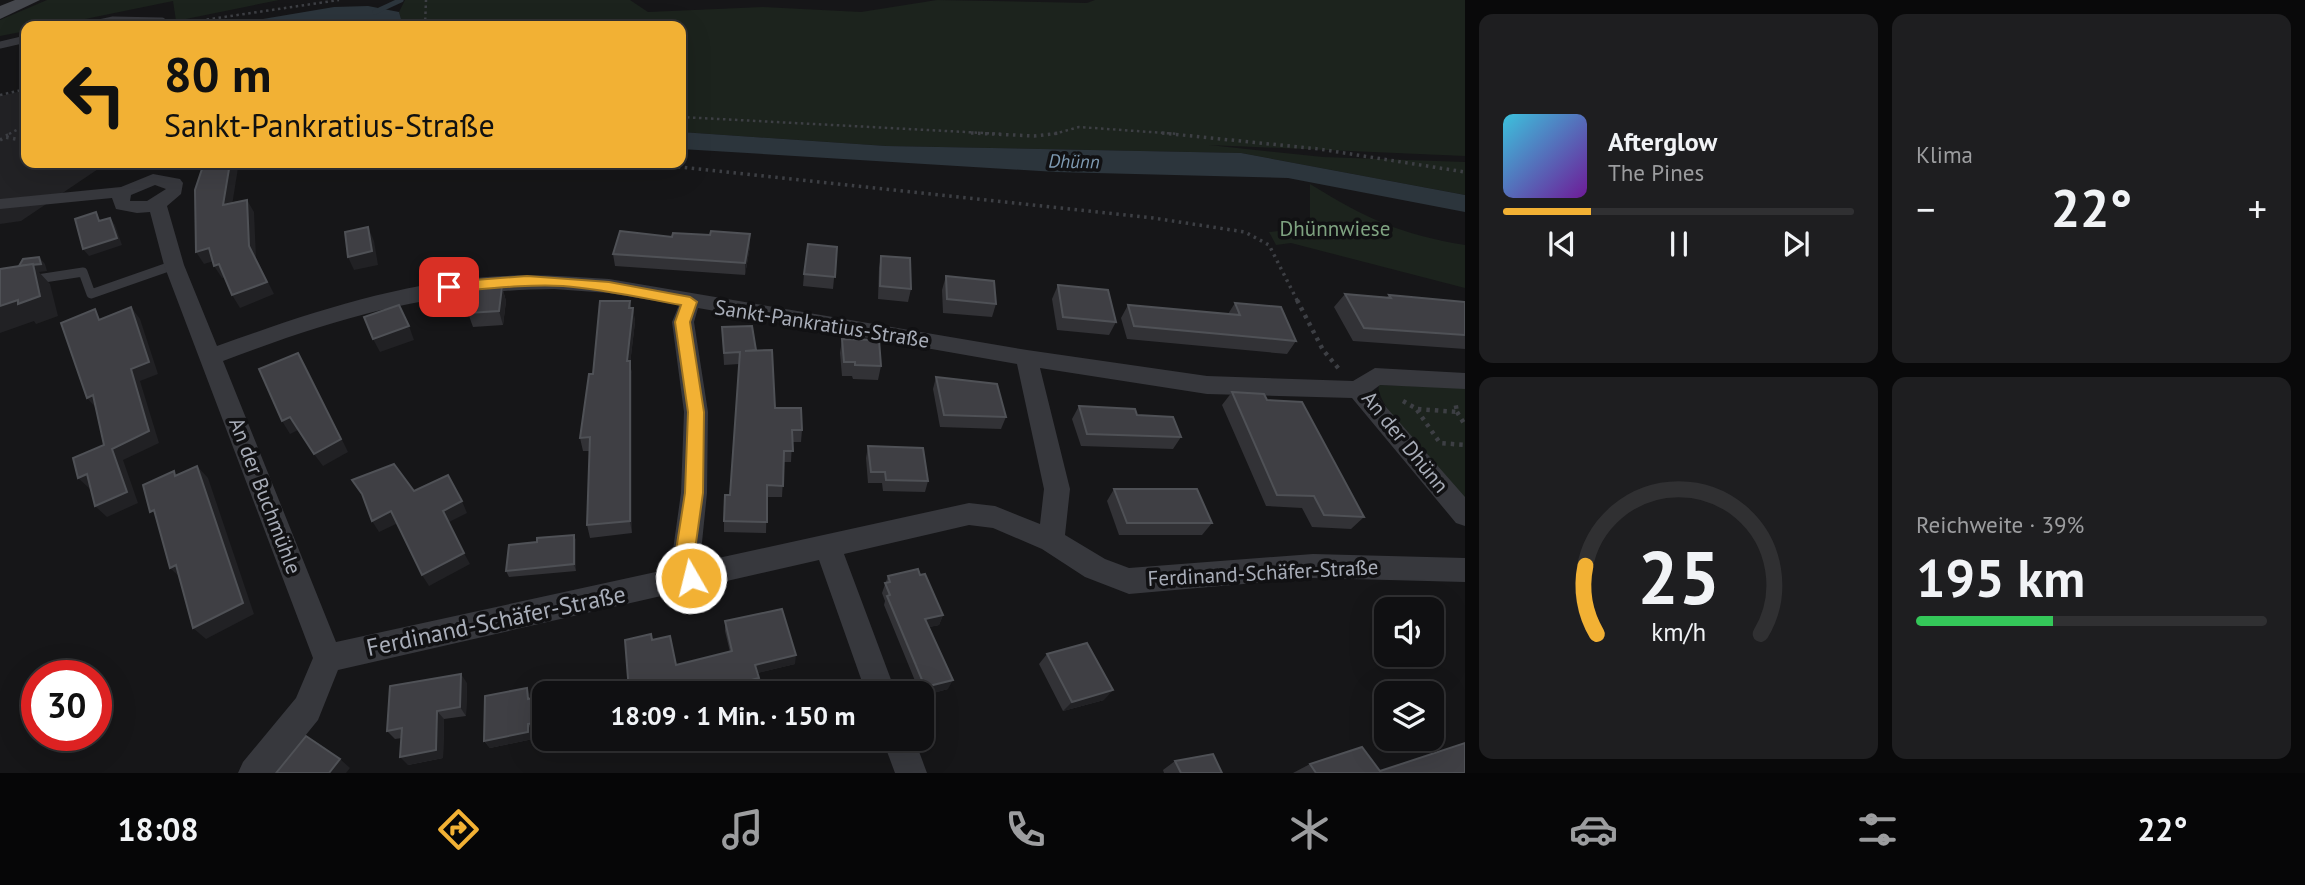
<!DOCTYPE html>
<html lang="de">
<head>
<meta charset="utf-8">
<style>
  :root { --surface:#101012; --page:#1e1e20; --text:#f1f3f6; --muted:#9c9d9f; --line:#303032; --accent:#f2b134 }
  body { margin:0; font-family:"PT Sans",sans-serif; background:var(--page); color:var(--text); height:100vh; display:flex; flex-direction:column; font-size:26px; white-space:nowrap }
  * { box-sizing:border-box; margin:0 }
  p { font-size:23px; color:var(--muted) }
  .icon { flex:none; width:38px; height:38px; fill:none; stroke:currentColor; stroke-width:2; stroke-linecap:round; stroke-linejoin:round }
  .map { position:relative; flex:1; overflow:hidden }
  .sheet { display:flex; flex-direction:column; gap:14px; padding:14px; background:#09090a; width:840px }
  .sheet>* { flex:none }
  .hud { position:absolute; left:21px; top:21px; width:665px; height:147px; border-radius:14px; box-shadow:0 7px 28px #0002,0 0 0 2px var(--line); background:#f2b134; color:#111; overflow:hidden }
  .fabs { position:absolute; left:1374px; top:597px; display:grid; gap:14px }
  .fabs a { display:grid; place-items:center; width:70px; height:70px; border-radius:14px; background:var(--surface); box-shadow:0 7px 28px #0002,0 0 0 2px var(--line); font-size:35px }
  .speed { position:absolute; left:21px; top:660px; display:flex; gap:14px; font-size:35px; font-weight:700; text-align:center }
  .speed>* { display:grid; place-content:center; width:91px; height:91px; border-radius:50%; background:var(--surface); box-shadow:0 7px 28px #0002,0 0 0 2px var(--line); line-height:1 }
  .speed .limit { border:10px solid #d22; background:#fff; color:#111 }
  .pin { position:absolute; display:grid; place-items:center; width:60px; height:60px; color:#fff; margin:-30px; border-radius:14px; box-shadow:0 4px 10px #0006 }
  .me { position:absolute; width:77px; margin:-38px; rotate:352deg; stroke-linejoin:round; filter:drop-shadow(0 0 5px #0008) }
  .turn { display:flex; align-items:center; gap:24px; height:147px; padding:0 28px; font-size:32px }
  .turn .icon { width:91px; height:91px; stroke-width:2.5 }
  .turn b { display:block; font-size:49px; line-height:60px }
  .big { font-size:52px; font-weight:800; line-height:1.1 }
  .sheet .widget { flex:1; display:flex; flex-direction:column; justify-content:center; gap:10px; min-width:0; padding:0 24px; border-radius:14px; background:var(--page) }
  .sheet .dial { align-items:center; gap:0 }
  .dial svg { height:182px; overflow:visible; fill:none; stroke:var(--line); stroke-width:7; stroke-linecap:round; text-anchor:middle }
  .dial text { fill:var(--text); stroke:none }
  .song { display:flex; align-items:center; gap:21px }
  .cover { width:84px; height:84px; border-radius:10px; background:linear-gradient(135deg,hsl(190 70% 55%),hsl(280 70% 35%)) }
  .played { height:7px; border-radius:4px; background:linear-gradient(90deg,var(--accent) 25%,var(--line) 25%) }
  .keys { display:flex; justify-content:space-around; direction:ltr }
  .heat { display:flex; justify-content:space-between; align-items:center; font-size:38px; direction:ltr }
  .charge { height:10px; border-radius:5px; background:linear-gradient(90deg,#34c759 39%,var(--line) 0) }
  .sheet .tiles { flex:1; display:grid; gap:14px; grid-template-columns:repeat(2,1fr) }
  .trip { position:absolute; left:532px; top:681px; width:402px; height:70px; border-radius:14px; background:var(--surface); box-shadow:0 7px 28px #0002,0 0 0 2px var(--line); font-weight:800; line-height:70px; text-align:center }
  .tabs { display:flex; height:112px; justify-content:space-around; align-items:center; background:#060607; color:var(--muted) }
  .tabs .icon { width:49px; height:49px }
  .tabs .on { color:var(--accent) }
  .tabs b { font-size:32px; color:var(--text) }
  main { display:flex; flex:1; min-height:0 }
  .map>svg:first-child { display:block }
  .built { fill:#222225 }
  .green { fill:#1c231d }
  .water { fill:#2c353c }
  .lines { fill:none; stroke-linecap:round; stroke-linejoin:round }
  .stream { stroke:#2c353c; stroke-width:5 }
  .path-far2 { stroke:#3d3f44; stroke-width:2.5; stroke-dasharray:2.5 3.5; stroke-linecap:butt }
  .path-far1 { stroke:#3d3f44; stroke-width:3.5; stroke-dasharray:2.5 4.5; stroke-linecap:butt }
  .path { stroke:#3d3f44; stroke-width:4.5; stroke-dasharray:3.5 5; stroke-linecap:butt }
  .service-far1 { stroke:#37383d; stroke-width:7 }
  .service { stroke:#37383d; stroke-width:9 }
  .minor { fill:#37383d; fill-rule:evenodd }
  .secondary { fill:#45474d; fill-rule:evenodd }
  .wall { fill:#323236 }
  .shaded-wall { fill:#212124 }
  .building { fill:#3f3f44; stroke:#4f5156; stroke-width:2 }
  .route { fill:#f2b134; stroke:#9d7322; stroke-width:2 }
  .labels { text-anchor:middle; stroke-width:7; stroke-linejoin:round; paint-order:stroke }
  .far-water-label { font-size:19px; font-style:italic; fill:#7f9bb3; stroke:#111113 }
  .park-label { font-size:21px; fill:#7fa381; stroke:#111113 }
  .street-label { font-size:21px; fill:#a8adb8; stroke:#111113 }
  .near-street-label { font-size:24px; fill:#a8adb8; stroke:#111113 }
</style>
</head>
<body>
<main>
<div class="map">
<svg width="1465" height="773" viewBox="0 0 1465 773">
  <rect width="100%" height="100%" fill="#161618"/>
  <!-- built -->
  <polygon class="built" points="26,90 26,163 107,163 21,221 0,224 0,96"/>
  <!-- green -->
  <g class="green">
    <polygon points="47,0 279,0 176,21 173,1 51,26 26,26 26,31 0,36 0,20"/>
    <polygon points="405,0 630,0 648,12 763,7 861,12 937,0 1087,3 1095,0 1465,0 1465,156 1209,145 1323,157 1465,162 1465,195 1241,153 886,146 681,132 681,26 403,26 399,12"/>
    <path d="M1310,184C1367,219 1399,234 1465,245V288L1291,243L1276,245L1269,232L1310,227Z"/>
    <path d="M1379,385L1465,388V498C1449,481 1372,404 1379,385Z"/>
  </g>
  <!-- water -->
  <g class="water">
    <polygon points="368,6 399,12 403,26 371,26 353,20 284,26 222,26 334,7"/>
    <polygon points="681,132 886,146 1241,153 1465,195 1465,212 1288,178 1056,172 681,149"/>
  </g>
  <g class="lines">
    <!-- stream -->
    <polyline class="stream" points="375,12 401,0"/>
    <!-- path-far2 -->
    <g class="path-far2">
      <polyline points="177,24 339,0"/>
      <polyline points="425,26 426,0"/>
      <polyline points="0,95 26,89"/>
      <polyline points="681,117 1003,134"/>
      <polyline points="9,134 26,125"/>
      <polyline points="1054,134 1079,127 1179,134"/>
    </g>
    <!-- path-far1 -->
    <g class="path-far1">
      <polyline points="971,133 1034,136 1060,133"/>
      <polyline points="1162,133 1319,149 1465,172"/>
      <polyline points="6,136 12,133"/>
      <polyline points="0,140 5,137 26,141"/>
      <polyline points="643,163 1153,218 1245,232 1269,245 1298,302"/>
    </g>
    <!-- path -->
    <g class="path">
      <polyline points="1297,300 1323,350 1339,369"/>
      <polyline points="1403,401 1417,409 1457,412 1455,401"/>
      <polyline points="1417,410 1440,443 1465,445"/>
      <polyline points="1457,412 1465,425"/>
    </g>
    <!-- service-far1 -->
    <g class="service-far1">
      <polyline points="85,26 113,20 162,21 163,26"/>
      <polyline points="0,45 26,39"/>
    </g>
    <!-- service -->
    <polyline class="service" points="31,280 83,272 91,294 174,265"/>
    <!-- minor -->
    <g class="minor">
      <path d="M153,174L180,179L183,183L181,194L167,206L184,265L217,346C309,313 403,281 502,276C538,274 573,277 609,279L1027,350L1207,376L1353,381L1375,368L1465,373V389L1380,385L1372,391L1465,497V526L1456,523L1352,398L1207,394L1040,368L1070,489L1065,535L1105,559L1129,568L1313,554L1465,558V582L1313,578L1129,594L1085,577L1042,549L993,528L969,525L844,554L896,693H866L819,560L338,670L318,720L275,773H238L243,762L296,698L313,658L164,265L150,212L137,213L116,209L112,198L0,209V199L121,187ZM155,185L166,189L147,201H130L131,195ZM554,289L609,293L679,305L672,322L684,412L681,493L672,557L674,568L336,642L223,361C337,318 430,290 554,289ZM698,308L1017,364L1044,489L1040,524L995,506L969,503L700,562L707,493L708,412L694,322Z"/>
      <polygon points="882,738 914,738 927,773 895,773"/>
    </g>
    <!-- secondary -->
    <polygon class="secondary" points="15,0 40,0 0,19 0,6"/>
  </g>
  <!-- wall -->
  <g class="wall">
    <polygon points="750,234 750,246 745,275 615,266 613,254 672,237"/>
    <polygon points="837,247 833,289 803,286 804,274"/>
    <polygon points="881,256 911,289 908,302 878,299 879,268"/>
    <polygon points="946,276 996,304 992,317 943,313 942,290"/>
    <polygon points="1058,285 1116,322 1109,335 1057,330 1052,299"/>
    <polygon points="502,287 506,301 503,325 473,327 468,313"/>
    <polygon points="1345,294 1387,297 1389,295 1465,302 1465,349 1353,341 1334,307"/>
    <polygon points="630,301 631,308 633,308 635,322 630,364 632,374 632,533 590,538 587,525 590,451 583,451 580,438 593,374"/>
    <polygon points="1235,303 1296,341 1287,354 1127,339 1121,318 1128,305 1228,314"/>
    <polygon points="722,327 756,351 775,408 802,430 801,442 792,442 791,462 784,462 782,497 767,497 766,533 724,532 724,521 730,495 739,364 724,365"/>
    <polygon points="842,339 881,366 878,380 853,379 852,376 842,376 840,353"/>
    <polygon points="936,377 1006,417 1001,429 940,427 933,389"/>
    <polygon points="1232,392 1267,400 1364,517 1351,529 1312,527 1302,508 1266,506 1222,405"/>
    <polygon points="1079,406 1137,415 1181,437 1173,449 1081,446 1072,419"/>
    <polygon points="868,446 928,481 925,492 883,491 882,483 868,483 866,458"/>
    <polygon points="1114,489 1212,523 1202,535 1119,535 1107,501"/>
    <polygon points="574,535 576,541 576,571 509,577 506,571 537,542"/>
    <polygon points="888,576 943,615 939,625 929,627 948,689 922,696 922,693 920,693 884,605 885,601 882,593"/>
    <polygon points="725,621 795,664 757,673 759,678 758,687 734,693 620,693 629,691 652,640 676,665 730,652 725,631"/>
    <polygon points="1047,654 1104,700 1063,711 1039,664"/>
    <polygon points="467,683 466,716 444,719 443,758 408,765 402,738 395,739 387,731"/>
    <polygon points="544,696 544,730 532,732 533,739 490,748 484,741 531,697 531,698"/>
    <polygon points="1175,761 1222,773 1164,773 1163,770"/>
    <polygon points="1310,764 1380,771 1465,773 1293,773"/>
  </g>
  <!-- shaded-wall -->
  <g class="shaded-wall">
    <polygon points="230,163 235,163 238,168 230,218 223,205"/>
    <polygon points="247,200 254,212 256,258 274,294 240,308 232,295 249,246"/>
    <polygon points="110,218 115,225 122,245 89,256 83,249"/>
    <polygon points="368,227 374,241 378,265 354,270 348,257"/>
    <polygon points="750,234 750,246 745,275 745,263"/>
    <polygon points="209,248 217,260 204,264 196,252"/>
    <polygon points="39,257 45,264 47,271 39,272 50,284 58,316 36,324 34,321 0,333 0,306"/>
    <polygon points="219,264 226,277 222,278 214,266"/>
    <polygon points="502,287 506,301 503,325 499,311"/>
    <polygon points="131,307 140,319 158,374 140,381 159,443 123,460 138,503 107,517 95,506 112,449"/>
    <polygon points="633,308 635,322 630,364 632,374 632,533 630,521 627,361"/>
    <polygon points="409,326 414,340 380,352 373,339"/>
    <polygon points="298,353 306,366 348,452 323,466 314,454"/>
    <polygon points="93,395 97,409 87,398"/>
    <polygon points="290,417 298,430 290,434 282,421"/>
    <polygon points="197,466 208,478 254,614 206,639 193,628"/>
    <polygon points="87,474 99,485 90,489 78,478"/>
    <polygon points="462,501 467,513 449,522 443,511"/>
    <polygon points="391,511 398,523 379,532 372,521"/>
    <polygon points="574,535 576,541 576,571 574,564"/>
    <polygon points="464,553 470,564 429,586 422,575"/>
    <polygon points="176,565 183,580 170,568"/>
    <polygon points="943,615 939,625 921,629 925,619"/>
    <polygon points="796,655 795,664 754,674 755,665"/>
    <polygon points="461,674 467,683 466,716 460,707"/>
    <polygon points="759,678 758,687 734,693 708,693 708,691"/>
    <polygon points="953,680 948,689 922,696 925,687"/>
    <polygon points="527,688 531,697 532,707 528,699"/>
    <polygon points="1113,690 1104,700 1063,711 1072,702"/>
    <polygon points="437,711 444,719 443,758 408,765 400,757"/>
    <polygon points="528,724 532,732 533,739 490,748 484,741"/>
    <polygon points="602,738 640,738 585,751 582,743"/>
    <polygon points="340,759 350,768 346,773 329,773"/>
  </g>
  <!-- building -->
  <g class="building">
    <polygon points="204,163 230,163 223,205 247,200 249,246 267,282 232,295 219,264 214,266 209,248 196,252 195,190"/>
    <polygon points="96,212 99,221 110,218 117,238 83,249 75,219"/>
    <polygon points="368,227 372,251 348,257 345,232"/>
    <polygon points="620,231 672,237 673,233 710,235 711,231 750,234 745,263 613,254"/>
    <polygon points="808,244 837,247 835,277 804,274"/>
    <polygon points="881,256 910,258 911,289 880,286"/>
    <polygon points="39,257 41,264 19,266 23,259"/>
    <polygon points="33,264 40,296 18,304 18,300 0,306 0,269"/>
    <polygon points="946,276 994,281 996,304 947,299"/>
    <polygon points="1058,285 1108,290 1116,322 1063,317"/>
    <polygon points="502,287 499,311 468,313 472,289"/>
    <polygon points="1345,294 1391,298 1389,295 1465,302 1465,335 1364,328"/>
    <polygon points="600,301 630,301 629,308 633,308 627,361 630,361 630,521 587,525 590,437 580,438 589,374 593,374"/>
    <polygon points="1235,303 1281,307 1296,341 1134,326 1128,305 1240,315"/>
    <polygon points="399,305 409,326 373,339 364,317"/>
    <polygon points="131,307 149,362 131,369 149,431 112,449 127,492 95,506 87,474 78,478 73,458 104,445 93,395 87,398 61,323 95,309 99,320"/>
    <polygon points="752,326 756,350 745,351 772,350 775,408 801,408 802,430 792,430 793,451 784,451 783,486 767,485 767,522 724,521 725,495 730,495 740,352 724,353 722,327"/>
    <polygon points="842,339 879,340 881,366 855,365 855,362 844,362"/>
    <polygon points="298,353 341,439 314,454 290,417 282,421 259,369"/>
    <polygon points="936,377 997,384 1006,417 944,415"/>
    <polygon points="1232,392 1264,394 1267,400 1302,402 1364,517 1324,515 1314,496 1277,495"/>
    <polygon points="1079,406 1135,409 1137,415 1173,417 1181,437 1087,434"/>
    <polygon points="868,446 923,448 928,481 886,480 885,472 871,472"/>
    <polygon points="394,464 414,491 448,475 462,501 443,511 464,553 422,575 391,511 372,521 362,494 352,480"/>
    <polygon points="197,466 243,603 193,628 176,565 170,568 154,510 150,512 143,485 174,471 175,476"/>
    <polygon points="1114,489 1197,489 1212,523 1127,523"/>
    <polygon points="574,535 574,564 506,571 509,545 537,542 537,538"/>
    <polygon points="918,569 920,575 925,574 943,615 925,619 953,680 925,687 887,596 890,595 885,583 890,582 888,576"/>
    <polygon points="782,609 796,655 755,665 759,678 708,691 709,693 620,693 629,691 625,640 651,634 652,640 670,636 676,665 732,651 725,621"/>
    <polygon points="1087,643 1113,690 1072,702 1047,654"/>
    <polygon points="461,674 460,707 437,711 436,750 400,757 402,728 387,731 390,686"/>
    <polygon points="527,688 528,699 544,696 544,721 528,724 528,732 484,741 485,696"/>
    <polygon points="306,736 340,759 329,773 276,773"/>
    <polygon points="581,738 602,738 582,743"/>
    <polygon points="1465,743 1465,773 1316,773 1310,764 1362,747 1380,771"/>
    <polygon points="1213,754 1222,773 1181,773 1175,761"/>
  </g>
  <!-- route -->
  <path class="route" d="M527,276L609,282L690,297L697,302L690,322L704,412L703,493L694,557L701,578L698,584L691,586L684,584L675,557L685,493L688,412L675,322L681,305C642,298 603,289 563,286C525,284 487,289 449,292L442,287L449,282Z"/>
  <g class="labels">
    <!-- far-water labels -->
    <g class="far-water-label">
      <text transform="translate(1074 161) rotate(1)" y="7">Dhünn</text>
    </g>
    <!-- park labels -->
    <g class="park-label">
      <text x="1335" y="236">Dhünnwiese</text>
    </g>
    <!-- street labels -->
    <g class="street-label">
      <text transform="translate(822 324) rotate(9)" y="7">Sankt-Pankratius-Straße</text>
      <text transform="translate(1405 442) rotate(51)" y="7">An der Dhünn</text>
      <text transform="translate(265 496) rotate(69)" y="7">An der Buchmühle</text>
      <text transform="translate(1263 573) rotate(-3)" y="7">Ferdinand-Schäfer-Straße</text>
    </g>
    <!-- near-street labels -->
    <g class="near-street-label">
      <text transform="translate(496 621) rotate(-12)" y="8">Ferdinand-Schäfer-Straße</text>
    </g>
  </g>
</svg>
<div class="fabs">
<a><svg class="icon" aria-label="sound" viewBox="0 0 24 24"><path d="M4 9h4l5-4v14l-5-4H4zM17 9q2 3 0 6"/></svg></a>
<a><svg class="icon" aria-label="layers" viewBox="0 0 24 24"><path d="M12 4l9 5-9 5-9-5zM3 14l9 5 9-5"/></svg></a>
</div>
<div class="speed"><div class="limit">30</div></div>
<div class="pin" style="left:449px;top:287px;background:#d93025"><svg class="icon" aria-label="arrive" viewBox="0 0 24 24"><path d="M6 21V4h12l-3 4 3 4H6"/></svg></div>
<svg class="me" style="left:691px;top:578px" viewBox="-20 -20 40 40"><circle r="17" fill="#f2b134" stroke="#fff" stroke-width="3"/><path d="M0-11L8 9 0 5-8 9z" fill="#fff"/></svg>
<div class="trip">18:09 · 1 Min. · 150 m</div>
<div class="hud">
<div class="turn"><svg class="icon" aria-label="left" viewBox="0 0 24 24"><path d="M17 20v-9H6M10 6l-5 5 5 5"/></svg><div><b>80 m</b>Sankt-Pankratius-Straße</div></div>
</div>
</div>
<section class="sheet">
<div class="tiles">
<div class="widget">
<div class="song"><i class="cover"></i><div><b>Afterglow</b><p>The Pines</p></div></div>
<div class="played"></div>
<div class="keys"><svg class="icon" aria-label="previous" viewBox="0 0 24 24"><path d="M18 5L8 12l10 7zM5 5v14"/></svg><svg class="icon" aria-label="pause" viewBox="0 0 24 24"><path d="M8 5v14M16 5v14"/></svg><svg class="icon" aria-label="next" viewBox="0 0 24 24"><path d="M6 5l10 7-10 7zM19 5v14"/></svg></div>
</div>
<div class="widget"><p>Klima</p>
<div class="heat"><a>−</a><b class="big">22°</b><a>+</a></div>
</div>
<div class="widget dial"><svg viewBox="0 0 100 80">
<path d="M14 69A42 42 0 1 1 86 69"/>
<path d="M14 69A42 42 0 0 1 9 39" stroke="#f2b134"/>
<text x="50" y="56" font-size="32" font-weight="700">25</text>
<text x="50" y="72" font-size="11">km/h</text>
</svg></div>
<div class="widget"><p>Reichweite · 39%</p><b class="big">195 km</b><div class="charge"></div></div>
</div>
</section>
</main>
<nav class="tabs">
<b>18:08</b>
<svg class="icon on" aria-label="directions" viewBox="0 0 24 24"><path d="M12 3l9 9-9 9-9-9zM9 14v-3h6M13 9l2 2-2 2"/></svg>
<svg class="icon" aria-label="music" viewBox="0 0 24 24"><path d="M9 18V5l10-2v13"/><circle cx="6" cy="18" r="3"/><circle cx="16" cy="16" r="3"/></svg>
<svg class="icon" aria-label="phone" viewBox="0 0 24 24"><path d="M5 4h4l2 5-3 2q2 4 5 5l2-3 5 2v4C11 20 4 13 5 4z"/></svg>
<svg class="icon" aria-label="climate" viewBox="0 0 24 24"><path d="M12 3v18M4 7l16 10M4 17L20 7"/></svg>
<svg class="icon" aria-label="car" viewBox="0 0 24 24"><path d="M5 17H2v-5l4-1 3-4h7l3 4 3 1v5h-3M9 17h6M6 11h13"/><circle cx="7" cy="17" r="2"/><circle cx="17" cy="17" r="2"/></svg>
<svg class="icon" aria-label="filters" viewBox="0 0 24 24"><path d="M4 7h16M4 17h16"/><circle cx="9" cy="7" r="2"/><circle cx="15" cy="17" r="2"/></svg>
<b>22°</b>
</nav>
</body>
</html>
